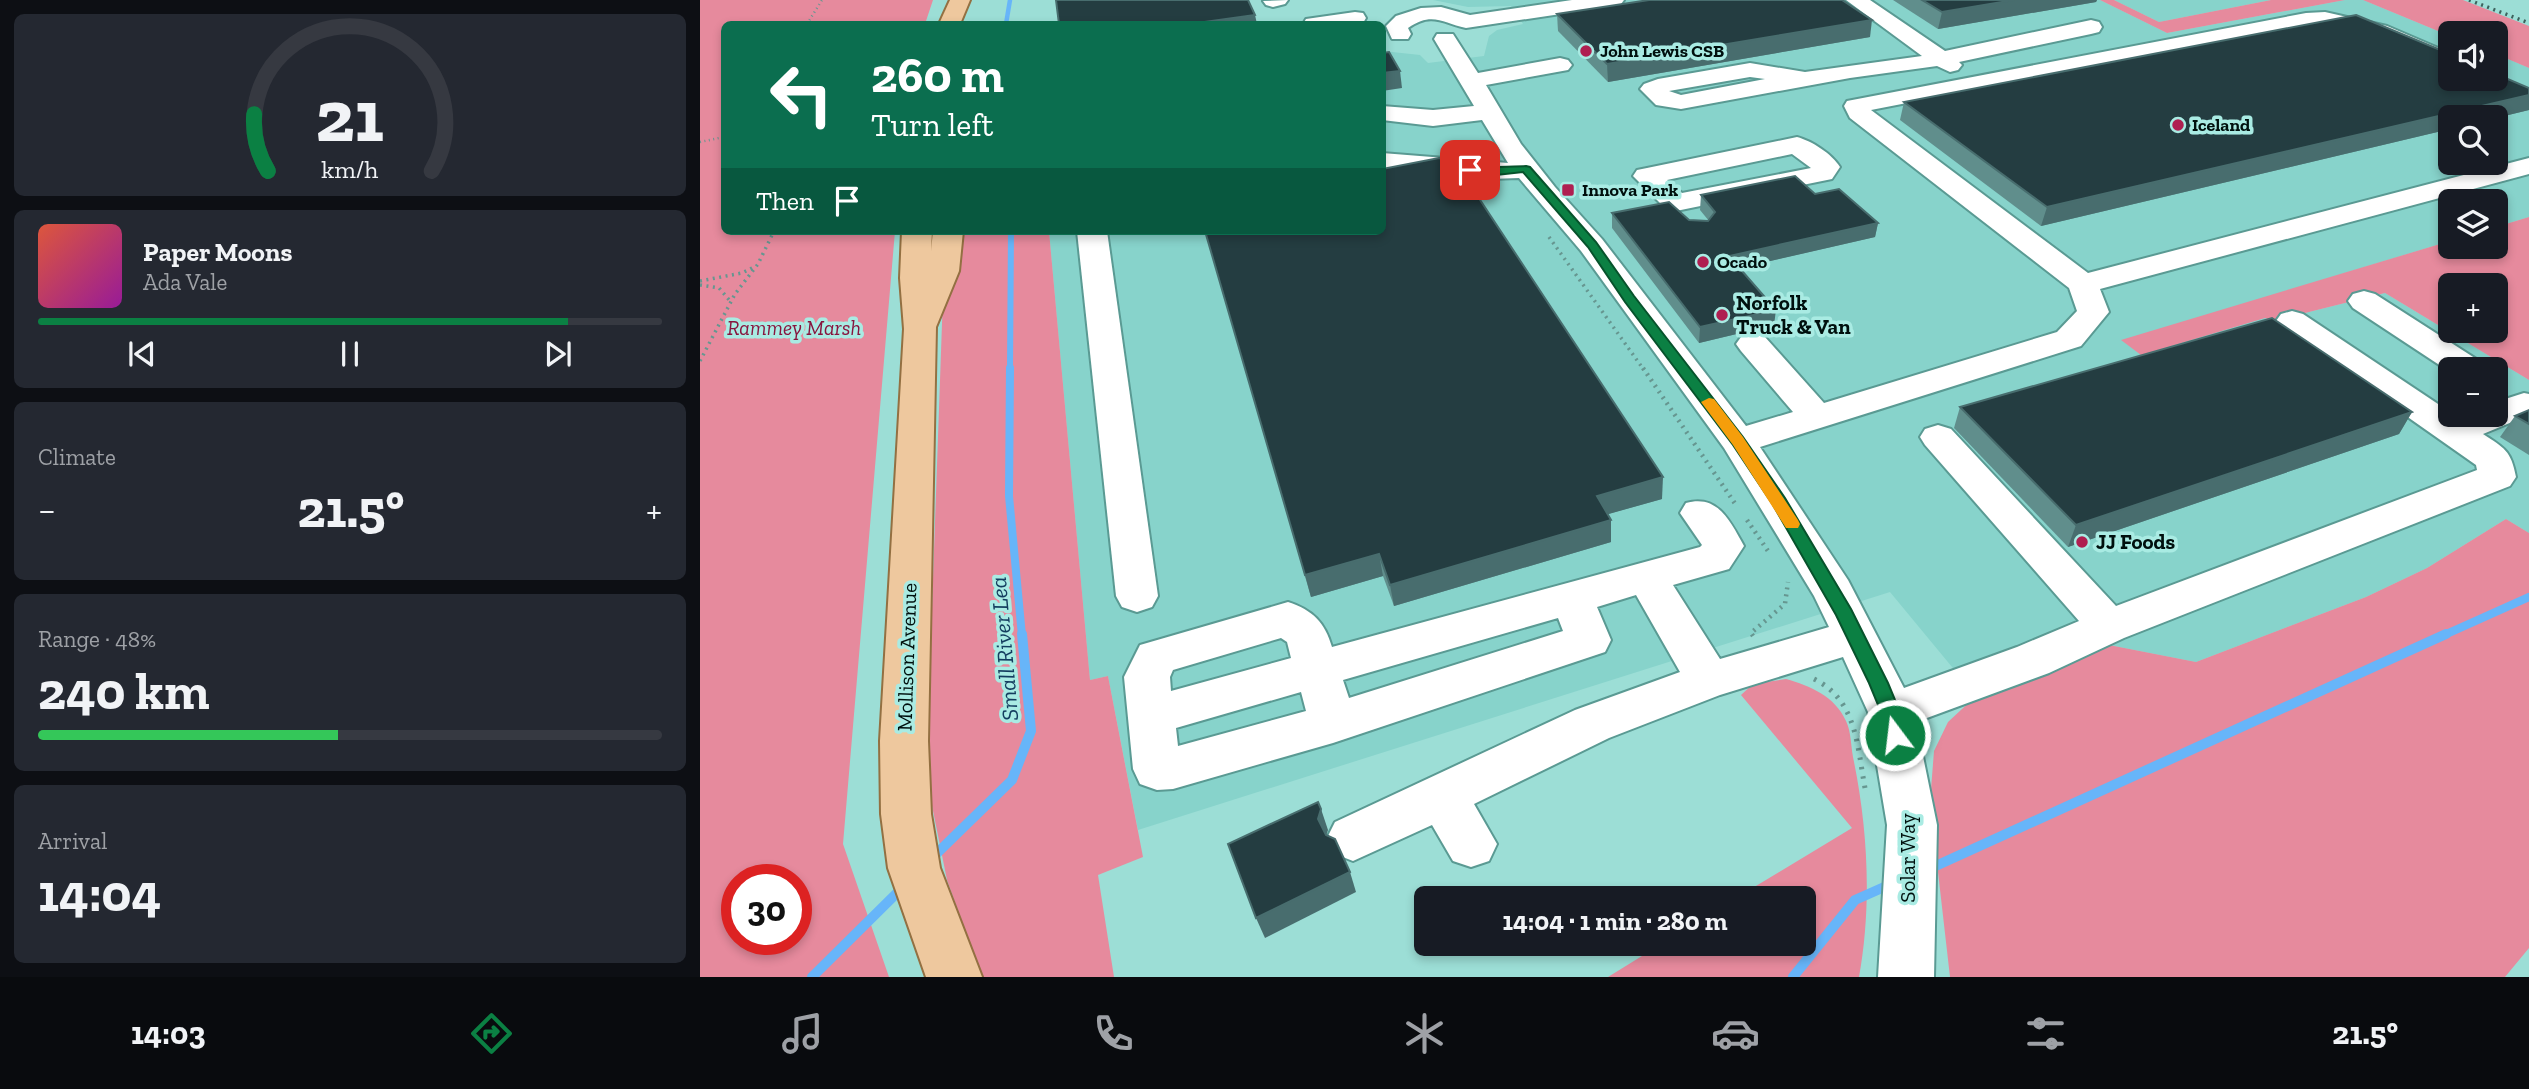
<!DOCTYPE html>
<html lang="en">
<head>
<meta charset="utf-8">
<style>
  :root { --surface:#171b24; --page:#242831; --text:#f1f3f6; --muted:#9ea1a6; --line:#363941; --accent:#0b8043 }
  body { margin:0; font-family:"Zilla Slab",serif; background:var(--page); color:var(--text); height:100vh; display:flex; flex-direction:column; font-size:26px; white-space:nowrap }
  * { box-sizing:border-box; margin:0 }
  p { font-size:23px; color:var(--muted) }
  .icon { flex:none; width:38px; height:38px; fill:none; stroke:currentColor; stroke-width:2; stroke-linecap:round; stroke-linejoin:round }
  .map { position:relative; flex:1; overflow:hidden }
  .drawer { display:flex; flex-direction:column; gap:14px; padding:14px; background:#0d0f14; width:700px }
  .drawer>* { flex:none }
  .guide { position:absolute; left:21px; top:21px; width:665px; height:214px; border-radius:10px; box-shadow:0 4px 10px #0003; background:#0b6e4f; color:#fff; overflow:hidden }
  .tools { position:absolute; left:1738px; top:21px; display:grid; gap:14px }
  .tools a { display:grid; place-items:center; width:70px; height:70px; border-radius:10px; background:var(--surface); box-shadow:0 4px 10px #0003; font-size:35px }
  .speed { position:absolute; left:21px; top:864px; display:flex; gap:14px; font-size:35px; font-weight:700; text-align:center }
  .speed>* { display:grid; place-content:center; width:91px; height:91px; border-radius:50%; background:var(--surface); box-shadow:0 4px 10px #0003; line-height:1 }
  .speed .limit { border:10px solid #d22; background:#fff; color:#111 }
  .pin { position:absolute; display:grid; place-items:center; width:60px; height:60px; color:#fff; margin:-30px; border-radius:14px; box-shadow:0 4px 10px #0006 }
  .me { position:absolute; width:77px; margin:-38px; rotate:345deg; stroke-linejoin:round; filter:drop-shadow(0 0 5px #0008) }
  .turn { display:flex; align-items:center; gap:24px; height:147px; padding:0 35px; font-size:32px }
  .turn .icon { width:91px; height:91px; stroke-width:2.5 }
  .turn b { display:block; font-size:49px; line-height:60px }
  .then { display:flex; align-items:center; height:66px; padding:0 35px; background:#0003; gap:14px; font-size:26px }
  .big { font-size:52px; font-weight:700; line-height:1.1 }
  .drawer .card { flex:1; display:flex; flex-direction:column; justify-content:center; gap:10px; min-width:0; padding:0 24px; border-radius:10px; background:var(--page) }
  .drawer .dial { align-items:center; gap:0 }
  .dial svg { height:182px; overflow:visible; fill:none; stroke:var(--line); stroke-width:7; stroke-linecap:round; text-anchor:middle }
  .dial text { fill:var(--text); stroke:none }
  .song { display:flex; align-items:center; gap:21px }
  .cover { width:84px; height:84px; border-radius:10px; background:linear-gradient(135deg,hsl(10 70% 55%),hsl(300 70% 35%)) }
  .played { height:7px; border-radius:4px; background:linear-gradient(90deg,var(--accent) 85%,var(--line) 85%) }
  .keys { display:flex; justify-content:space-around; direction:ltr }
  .heat { display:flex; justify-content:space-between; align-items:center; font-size:38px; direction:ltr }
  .charge { height:10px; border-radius:5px; background:linear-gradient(90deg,#34c759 48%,var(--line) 0) }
  .trip { position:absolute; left:714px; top:886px; width:402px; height:70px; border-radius:10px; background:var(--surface); box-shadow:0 4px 10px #0003; font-weight:700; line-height:70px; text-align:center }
  .menu { display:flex; height:112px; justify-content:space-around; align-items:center; background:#090b0e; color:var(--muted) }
  .menu .icon { width:49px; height:49px }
  .menu .on { color:var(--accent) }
  .menu b { font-size:32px; color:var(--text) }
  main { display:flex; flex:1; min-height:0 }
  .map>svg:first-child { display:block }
  .built { fill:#87d3cb; fill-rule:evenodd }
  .green { fill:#e68a9d; fill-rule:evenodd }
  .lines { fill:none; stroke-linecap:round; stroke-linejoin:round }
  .stream-far3 { stroke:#67b5f9; stroke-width:4.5 }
  .stream-far2 { stroke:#67b5f9; stroke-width:6 }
  .stream-far1 { stroke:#67b5f9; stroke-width:8 }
  .stream { stroke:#67b5f9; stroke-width:10 }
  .minor-casing { stroke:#5a9a93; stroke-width:4 }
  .major-casing { stroke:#937042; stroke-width:4 }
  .path-far3 { stroke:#669690; stroke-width:2.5; stroke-dasharray:1 3.5; stroke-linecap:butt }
  .path-far2 { stroke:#669690; stroke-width:3.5; stroke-dasharray:2 4.5; stroke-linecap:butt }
  .path-far1 { stroke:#669690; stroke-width:4.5; stroke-dasharray:2 5; stroke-linecap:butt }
  .path { stroke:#669690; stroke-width:5; stroke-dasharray:2.5 7; stroke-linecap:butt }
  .minor { fill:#fff; fill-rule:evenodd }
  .major { fill:#eec89e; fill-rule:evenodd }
  .rail { stroke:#3d615c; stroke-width:3.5; stroke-dasharray:2 4.5; stroke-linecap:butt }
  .wall { fill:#608e8c }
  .shaded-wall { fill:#486d6e }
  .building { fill:#243d41; stroke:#486d6e; stroke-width:2 }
  .route { fill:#0b8043; stroke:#07532c; stroke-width:2 }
  .slow { fill:#f59e0b }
  .poi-dot { fill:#af1f51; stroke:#a9ebe3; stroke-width:2.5 }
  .labels { text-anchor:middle; stroke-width:7; stroke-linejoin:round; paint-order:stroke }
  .far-poi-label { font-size:18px; font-weight:bold; fill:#00100e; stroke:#a9ebe3; text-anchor:start }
  .poi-label { font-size:21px; font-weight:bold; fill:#00100e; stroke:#a9ebe3; text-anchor:start }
  .park-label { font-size:21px; font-style:italic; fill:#88153e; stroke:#a9ebe3 }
  .street-label { font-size:21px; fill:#00100e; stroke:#a9ebe3 }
  .water-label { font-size:23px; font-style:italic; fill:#143d5f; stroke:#a9ebe3 }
</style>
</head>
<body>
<main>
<section class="drawer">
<div class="card dial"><svg viewBox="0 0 100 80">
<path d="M14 69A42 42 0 1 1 86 69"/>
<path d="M14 69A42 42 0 0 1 8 44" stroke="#0b8043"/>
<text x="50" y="56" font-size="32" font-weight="700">21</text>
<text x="50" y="72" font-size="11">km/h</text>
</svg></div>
<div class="card">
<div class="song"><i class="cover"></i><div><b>Paper Moons</b><p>Ada Vale</p></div></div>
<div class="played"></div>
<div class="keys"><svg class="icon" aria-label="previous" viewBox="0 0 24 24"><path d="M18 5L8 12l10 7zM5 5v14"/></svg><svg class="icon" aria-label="pause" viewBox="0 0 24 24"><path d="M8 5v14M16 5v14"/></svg><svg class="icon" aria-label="next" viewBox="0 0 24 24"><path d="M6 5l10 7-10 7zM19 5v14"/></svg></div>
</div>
<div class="card"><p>Climate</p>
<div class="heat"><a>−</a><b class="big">21.5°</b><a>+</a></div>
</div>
<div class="card"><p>Range · 48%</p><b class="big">240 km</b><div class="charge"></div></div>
<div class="card"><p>Arrival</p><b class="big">14:04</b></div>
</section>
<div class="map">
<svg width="1829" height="977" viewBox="0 0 1829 977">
  <rect width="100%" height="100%" fill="#9cded6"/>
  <!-- built -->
  <g class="built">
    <path d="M733,0H1400L1467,33L1645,0H1663L1750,36V79H1796V54L1829,68V217L1796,227V201H1750V241L1422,341L1565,318L1573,321L1685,293L1829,380V533L1806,519L1727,568L1666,597L1496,662L1409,645L1276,696L1190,592L438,830L408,676L390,680L349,231H682L683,51L720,55L728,63L784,56L789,36L797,30L823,24L811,6L768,7ZM1750,117H1796V163H1750ZM1750,369H1796V415H1750Z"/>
    <polygon points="1414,0 1571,0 1459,22"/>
  </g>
  <!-- green -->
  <g class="green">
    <path d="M0,0H233L225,24H24V231H195L143,844L189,977H0ZM96,880V940H37V880Z"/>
    <polygon points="1400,0 1414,0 1459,22 1571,0 1645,0 1467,33"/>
    <polygon points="1663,0 1763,0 1829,26 1829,68 1796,54 1796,33 1750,33 1750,36"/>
    <path d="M1829,217V380L1685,293L1573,321L1565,318L1441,355L1421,340L1750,241V247H1796V227ZM1750,285H1796V331H1750Z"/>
    <polygon points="252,231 349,231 390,680 408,676 443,857 398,875 414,977 282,977 247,880 229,791 228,721 243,295"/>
    <polygon points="1806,519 1829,533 1829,948 1805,977 1250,977 1230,802 1234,751 1248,722 1276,696 1409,645 1496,662 1666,597 1727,568"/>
    <path d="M1086,679C1110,686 1135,696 1146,721C1151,731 1151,746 1153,757C1168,829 1172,905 1159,977H908L963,943H1104V898H1036L1152,828L1041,695L1053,684Z"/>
  </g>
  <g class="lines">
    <!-- stream-far3 -->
    <polyline class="stream-far3" points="306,24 310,0"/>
    <!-- stream-far2 -->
    <polyline class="stream-far2" points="310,370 311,231"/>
    <!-- stream-far1 -->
    <g class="stream-far1">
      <polyline points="310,368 309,496 322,636"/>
      <polyline points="1742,636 1829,597"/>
    </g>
    <!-- stream -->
    <g class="stream">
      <polyline points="231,859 312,780 331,731 322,634"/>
      <polyline points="1229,869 1746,634"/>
      <polyline points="112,977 204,886"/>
      <polyline points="1093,977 1155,900 1191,884"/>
    </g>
    <defs>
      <g id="minor">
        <polygon points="588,0 585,4 573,7 566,5 563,1"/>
        <path d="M872,0H924L921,4L914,6L766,28C743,23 732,11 708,28L711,34L708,39H692L686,26L696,16L721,8L741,7L770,15Z"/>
        <path d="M1146,0H1170L1245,51L1391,20L1399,22L1402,27L1399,32L1391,34L1259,62L1262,65L1258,70L1250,72L1237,66L1150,78L981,109L956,105L940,89L944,84L958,79L1050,63L1105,72L1222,56ZM1050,77L1065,79L981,95L969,91Z"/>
        <polygon points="655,12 663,13 666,18 663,23 603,24 606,19"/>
        <path d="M1625,12L1687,26L1750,53V68L1655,30L1625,25H1606L1171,110L1388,273L1829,158V174L1400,289L1409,312L1381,346L1060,447L1148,580L1204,688L1317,647L1379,621L1225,445L1220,437L1225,429L1238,425L1251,429L1416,606L1777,470L1776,465L1581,328L1576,321L1581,314L1592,311L1603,314L1750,412V415L1758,417L1796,415V402L1824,393L1829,394V415L1783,434C1804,448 1811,450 1816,477L1810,486L1424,638L1349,673L1216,722L1237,825L1234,977H1178L1187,825L1168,712L1143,657L1020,695L909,738L774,804L797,844L789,861L771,867L753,861L732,825L653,861L635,854L627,838L635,822L875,710L980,672L936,595L897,607L911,640L905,652L633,743L473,789L457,790L440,784L433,769L424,677L440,645L588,602C613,610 625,623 632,647L1000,547L1002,545L980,513L986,503C1018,494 1030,521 1044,546L1029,569L973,585L1020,659L1129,627L1114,596L1024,448L881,251L819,178L790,179L682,169V153L808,163L782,120L733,126L682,120V106L733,110L774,106L734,39L737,34H753L778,73L860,58L868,60L872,65L868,70L786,85L821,144L855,187L902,239L1046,426L1093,412L1041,351L1036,344L1041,337L1053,334L1065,337L1124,403L1357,332L1377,311L1369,288L1150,118L1144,106L1147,101L1606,13ZM858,618L863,631L649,698L643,680ZM581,638L587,642L591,658L471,691L470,677L473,670ZM601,692L606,711L478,746L476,728Z"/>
        <path d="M1097,137C1112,141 1132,154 1140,167L1132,179L976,211L966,209L933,176L937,170L947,168ZM1092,154L1111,168L982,193L967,180Z"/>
        <polygon points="377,231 407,231 458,596 452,607 437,612 422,607 416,596"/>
        <polygon points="1664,291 1675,294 1781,362 1786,369 1750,369 1750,372 1653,308 1648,301 1653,294"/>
      </g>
      <g id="major">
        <polygon points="250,0 270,0 260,24 239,24"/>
        <polygon points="202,231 232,231 231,251 233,231 263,231 259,271 236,327 228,741 231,814 240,868 282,977 226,977 188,868 181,814 180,741 204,329 200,278"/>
      </g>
    </defs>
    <!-- minor casing -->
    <use href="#minor" class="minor-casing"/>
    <!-- major casing -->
    <use href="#major" class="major-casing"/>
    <!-- path-far3 -->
    <g class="path-far3">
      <polyline points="107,24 122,0"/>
      <polyline points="0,142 24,137"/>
    </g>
    <!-- path-far2 -->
    <g class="path-far2">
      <polyline points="849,237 944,370"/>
      <polyline points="0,281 42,273 56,266"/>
      <polyline points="0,285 19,288 31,302"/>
      <polyline points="0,361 35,294 58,264 74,231"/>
    </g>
    <!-- path-far1 -->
    <g class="path-far1">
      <polyline points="943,368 1036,505"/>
      <polyline points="1047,520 1068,551"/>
      <polyline points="1053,636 1051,633 1085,604 1088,582"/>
    </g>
    <!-- path -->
    <path class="path" d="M1114,679C1157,700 1157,746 1165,788"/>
    <!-- minor -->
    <use href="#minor" class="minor"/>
    <!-- major -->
    <use href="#major" class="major"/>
    <!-- rail -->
    <polyline class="rail" points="1769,0 1829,23"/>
  </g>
  <!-- wall -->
  <g class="wall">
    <polygon points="1193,0 1397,0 1396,2 1238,29"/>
    <polygon points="857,14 1170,37 908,82 858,31"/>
    <polygon points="1829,88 1829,110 1796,118 1750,117 1750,129 1341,226 1200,120 1204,102"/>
    <polygon points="1115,194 1178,223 1175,237 1039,268 1074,325 999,343 912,228 912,213 989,220 1009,221 1000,210 1001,195"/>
    <polygon points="505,231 962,499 908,514 911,520 911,542 694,606 683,576 611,597"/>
    <polygon points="1260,407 1712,412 1699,434 1368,547 1254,428"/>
    <polygon points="1829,410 1829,455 1800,437 1815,416"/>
  </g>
  <!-- shaded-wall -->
  <g class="shaded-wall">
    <polygon points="1314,0 1397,0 1396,2 1238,29 1242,12"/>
    <polygon points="555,15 557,24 490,24"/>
    <polygon points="1172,20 1170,37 908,82 907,64"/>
    <polygon points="700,71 702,88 682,91 682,73"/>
    <polygon points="1829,95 1829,110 1796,118 1796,117 1750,117 1750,129 1341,226 1347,207"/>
    <polygon points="1178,223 1175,237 1027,271 1029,256"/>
    <polygon points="1076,310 1074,325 999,343 1000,327"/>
    <polygon points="1712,412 1699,434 1368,547 1376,525"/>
    <polygon points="963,477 962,499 898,517 897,496"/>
    <polygon points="911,520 911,542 694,606 690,585"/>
    <polygon points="679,554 683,576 611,597 605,575"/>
    <polygon points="621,809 628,830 625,839 618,819"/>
    <polygon points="650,872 656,892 565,938 556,918"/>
  </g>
  <!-- building -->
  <g class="building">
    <polygon points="356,0 548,0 555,15 490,24 359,24"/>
    <polygon points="949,0 1142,0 1172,20 907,64 857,14"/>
    <polygon points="1222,0 1314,0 1242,12"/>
    <polygon points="1656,15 1750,54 1750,79 1796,79 1796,74 1829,88 1829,95 1347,207 1204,102"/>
    <polygon points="689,52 700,71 682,73 682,53"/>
    <polygon points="739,158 753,159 963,477 897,496 911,520 690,585 679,554 605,575 505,231 682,231 682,169"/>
    <polygon points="1095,176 1115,194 1139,189 1178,223 1029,256 1076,310 1000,327 912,213 969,202 989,220 1008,221 1015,212 1001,195"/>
    <polygon points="1572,318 1712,412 1376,525 1260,407"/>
    <polygon points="1829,410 1829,424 1815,416"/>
    <polygon points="618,802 621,809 618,819 626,835 635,839 650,872 556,918 528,844"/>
  </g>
  <!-- route -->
  <path class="route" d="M826,166L830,167L896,242L934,296L1043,437L1085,498L1151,609L1188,683L1200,712L1205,735L1202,740L1195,743L1188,740L1181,712L1169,683L1136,615L1073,505L1033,445L925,302L888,247L823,172L787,176L764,170C769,167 815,167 826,166Z"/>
  <!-- slow -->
  <polygon class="slow" points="1009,398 1014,399 1043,437 1098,520 1100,524 1098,528 1086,528 1033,445 1001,402"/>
  <!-- markers -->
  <g class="poi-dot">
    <circle cx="886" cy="51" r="7"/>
    <circle cx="1478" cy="125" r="7"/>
    <rect x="861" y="183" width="14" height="14" rx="3.5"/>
    <circle cx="1003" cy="262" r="7"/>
    <circle cx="1022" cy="315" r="7"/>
    <circle cx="1382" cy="542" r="7"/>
  </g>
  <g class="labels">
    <!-- far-poi labels -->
    <g class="far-poi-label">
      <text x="900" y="57">John Lewis CSB</text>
      <text x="1492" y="131">Iceland</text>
      <text x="882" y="196">Innova Park</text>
      <text x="1017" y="268">Ocado</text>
    </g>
    <!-- poi labels -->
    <g class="poi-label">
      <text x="1036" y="310">Norfolk<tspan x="1036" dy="24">Truck &amp; Van</tspan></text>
      <text x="1396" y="549">JJ Foods</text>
    </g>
    <!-- park labels -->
    <g class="park-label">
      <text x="94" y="335">Rammey Marsh</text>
    </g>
    <!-- street labels -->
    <g class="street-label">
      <text transform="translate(207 657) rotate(-88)" y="7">Mollison Avenue</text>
      <text transform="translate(1208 858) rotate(-90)" y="7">Solar Way</text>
    </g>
    <!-- water labels -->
    <g class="water-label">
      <text transform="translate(304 649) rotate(-95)" y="8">Small River Lea</text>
    </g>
  </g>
</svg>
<div class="tools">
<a><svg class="icon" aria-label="sound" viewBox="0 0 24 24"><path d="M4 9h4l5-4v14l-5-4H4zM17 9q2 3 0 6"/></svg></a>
<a><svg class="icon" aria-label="search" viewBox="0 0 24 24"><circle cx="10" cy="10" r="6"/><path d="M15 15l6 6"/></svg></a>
<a><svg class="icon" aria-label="layers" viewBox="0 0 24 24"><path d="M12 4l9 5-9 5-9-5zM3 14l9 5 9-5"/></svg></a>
<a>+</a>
<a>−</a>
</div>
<div class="speed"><div class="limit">30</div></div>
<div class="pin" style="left:770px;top:170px;background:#d93025"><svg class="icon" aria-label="arrive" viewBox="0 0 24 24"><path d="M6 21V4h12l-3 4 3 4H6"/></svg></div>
<svg class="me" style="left:1195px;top:735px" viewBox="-20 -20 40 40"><circle r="17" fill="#0b8043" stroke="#fff" stroke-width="3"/><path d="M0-11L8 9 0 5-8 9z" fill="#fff"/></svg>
<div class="trip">14:04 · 1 min · 280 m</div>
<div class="guide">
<div class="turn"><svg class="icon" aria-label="left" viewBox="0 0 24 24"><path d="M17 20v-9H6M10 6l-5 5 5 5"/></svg><div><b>260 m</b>Turn left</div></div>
<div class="then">Then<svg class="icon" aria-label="arrive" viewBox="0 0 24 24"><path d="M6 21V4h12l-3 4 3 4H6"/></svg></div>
</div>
</div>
</main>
<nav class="menu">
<b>14:03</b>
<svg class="icon on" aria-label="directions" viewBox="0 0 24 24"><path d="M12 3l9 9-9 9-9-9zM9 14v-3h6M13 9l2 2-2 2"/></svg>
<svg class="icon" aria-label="music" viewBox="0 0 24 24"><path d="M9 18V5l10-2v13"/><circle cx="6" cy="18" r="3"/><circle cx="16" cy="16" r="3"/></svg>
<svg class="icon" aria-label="phone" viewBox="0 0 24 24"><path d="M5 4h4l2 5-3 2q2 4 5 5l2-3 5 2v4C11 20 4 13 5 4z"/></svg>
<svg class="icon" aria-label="climate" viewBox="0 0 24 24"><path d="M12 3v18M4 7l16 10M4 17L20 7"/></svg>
<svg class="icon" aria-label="car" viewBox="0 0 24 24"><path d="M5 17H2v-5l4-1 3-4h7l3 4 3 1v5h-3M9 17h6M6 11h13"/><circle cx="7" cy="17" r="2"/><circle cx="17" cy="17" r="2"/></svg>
<svg class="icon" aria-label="filters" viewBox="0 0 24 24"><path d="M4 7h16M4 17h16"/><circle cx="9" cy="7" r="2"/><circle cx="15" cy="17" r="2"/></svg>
<b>21.5°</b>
</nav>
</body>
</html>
